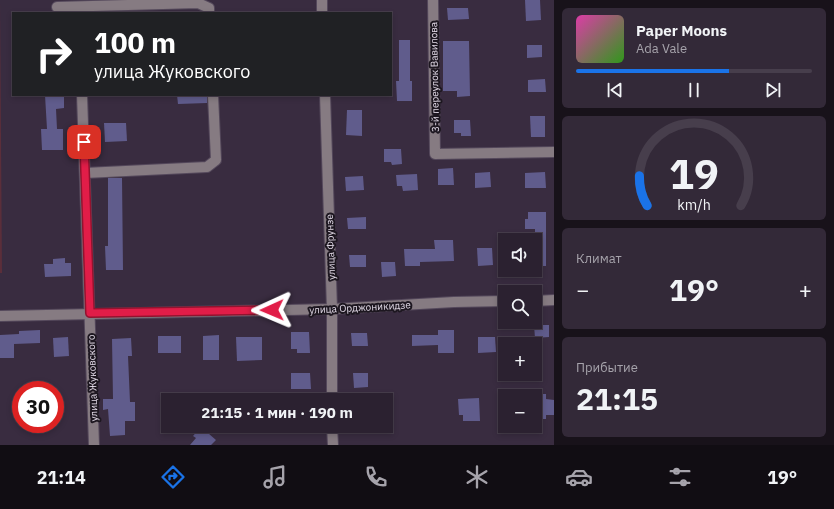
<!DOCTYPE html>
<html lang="ru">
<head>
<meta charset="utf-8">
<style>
  :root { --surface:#2b2130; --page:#332938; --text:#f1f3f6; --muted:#a6a3ab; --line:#473e4c; --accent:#1a73e8 }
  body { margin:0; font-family:"IBM Plex Sans",sans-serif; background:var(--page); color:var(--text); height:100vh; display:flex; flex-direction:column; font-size:15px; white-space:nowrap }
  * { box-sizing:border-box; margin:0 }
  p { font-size:13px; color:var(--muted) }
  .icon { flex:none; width:22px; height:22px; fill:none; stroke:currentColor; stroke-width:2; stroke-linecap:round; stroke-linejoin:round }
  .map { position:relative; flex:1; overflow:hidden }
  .drawer { display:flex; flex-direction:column; gap:8px; padding:8px; background:#18121a; width:280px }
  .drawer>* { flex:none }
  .guide { position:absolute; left:12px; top:12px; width:380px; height:84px; border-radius:0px; box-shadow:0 2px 6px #0003,0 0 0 1px var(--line); background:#202124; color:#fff; overflow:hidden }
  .controls { position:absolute; left:498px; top:233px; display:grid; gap:8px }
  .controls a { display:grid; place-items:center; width:44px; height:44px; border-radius:0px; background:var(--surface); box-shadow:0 2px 6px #0003,0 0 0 1px var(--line); font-size:20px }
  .speed { position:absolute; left:12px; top:381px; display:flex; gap:8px; font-size:20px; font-weight:700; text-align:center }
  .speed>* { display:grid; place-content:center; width:52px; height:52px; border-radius:50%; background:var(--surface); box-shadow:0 2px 6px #0003,0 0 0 1px var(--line); line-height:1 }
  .speed .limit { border:6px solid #d22; background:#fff; color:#111 }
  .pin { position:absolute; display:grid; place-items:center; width:34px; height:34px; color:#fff; margin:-17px; border-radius:8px; box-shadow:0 2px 6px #0006 }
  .me { position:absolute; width:44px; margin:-22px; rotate:269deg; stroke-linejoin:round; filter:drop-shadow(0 0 3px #0008) }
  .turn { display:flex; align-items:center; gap:14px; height:84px; padding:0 16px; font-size:18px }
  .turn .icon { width:52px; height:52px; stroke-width:2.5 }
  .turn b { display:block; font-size:28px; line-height:34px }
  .big { font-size:30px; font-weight:700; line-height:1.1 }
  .drawer .tile { flex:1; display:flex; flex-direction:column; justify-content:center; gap:6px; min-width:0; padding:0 14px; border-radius:6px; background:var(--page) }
  .drawer .dial { align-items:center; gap:0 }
  .dial svg { height:104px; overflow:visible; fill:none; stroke:var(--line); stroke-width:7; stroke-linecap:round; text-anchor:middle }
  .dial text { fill:var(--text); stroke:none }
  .song { display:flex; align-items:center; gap:12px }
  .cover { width:48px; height:48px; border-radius:6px; background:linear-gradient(135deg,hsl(320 70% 55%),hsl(110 70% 35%)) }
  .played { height:4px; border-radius:2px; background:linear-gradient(90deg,var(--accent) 65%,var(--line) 65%) }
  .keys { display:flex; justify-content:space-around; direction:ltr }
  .heat { display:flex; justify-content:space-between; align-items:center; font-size:22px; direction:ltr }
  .trip { position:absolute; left:161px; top:393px; width:232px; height:40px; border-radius:0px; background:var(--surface); box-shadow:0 2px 6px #0003,0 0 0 1px var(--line); font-weight:700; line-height:40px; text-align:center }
  .tab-bar { display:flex; height:64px; justify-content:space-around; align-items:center; background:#110d13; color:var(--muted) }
  .tab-bar .icon { width:28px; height:28px }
  .tab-bar .selected { color:var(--accent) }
  .tab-bar b { font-size:18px; color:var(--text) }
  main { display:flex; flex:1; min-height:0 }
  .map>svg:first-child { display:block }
  .green { fill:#5b2e3a }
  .building { fill:#605c8c }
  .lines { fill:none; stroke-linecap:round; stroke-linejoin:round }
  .minor-casing { stroke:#54485b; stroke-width:12 }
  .minor { stroke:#867b82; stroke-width:10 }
  .route-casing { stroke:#92132f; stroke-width:10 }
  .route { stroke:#e11d48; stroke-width:7 }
  .labels { text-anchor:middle; stroke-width:4; stroke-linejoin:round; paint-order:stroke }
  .street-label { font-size:10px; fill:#e2dae7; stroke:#1d1720 }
</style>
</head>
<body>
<main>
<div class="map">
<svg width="554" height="445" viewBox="0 0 554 445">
  <rect width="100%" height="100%" fill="#392c40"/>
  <!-- green -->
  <polygon class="green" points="0,0 2,273 0,273"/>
  <!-- building -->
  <g class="building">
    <polygon points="525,0 540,0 541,20 526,21"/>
    <polygon points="447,8 468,8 469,19 448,20"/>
    <polygon points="399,40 410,40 410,81 412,81 412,101 397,101 396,81 399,81"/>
    <polygon points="443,41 469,41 470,96 457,97 457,91 443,91"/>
    <polygon points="527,45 542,45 542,57 527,58"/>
    <polygon points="545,79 546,92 528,92 528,80"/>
    <polygon points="45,95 64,95 64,108 56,109 57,129 63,129 63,150 42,150 41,129 47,129"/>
    <polygon points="177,95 207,95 207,103 178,104"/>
    <polygon points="347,110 362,110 362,136 346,135"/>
    <polygon points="530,116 545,116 545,137 531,137"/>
    <polygon points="454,120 470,120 471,136 461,136 461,133 454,133"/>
    <polygon points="104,123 126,123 127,141 105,142"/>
    <polygon points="384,149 401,149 402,164 392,165 391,162 384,162"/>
    <polygon points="453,168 454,185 438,185 438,169"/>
    <polygon points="490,172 491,187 475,188 475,173"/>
    <polygon points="545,172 546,188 525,188 525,173"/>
    <polygon points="417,174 418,190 403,191 402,186 397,186 396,175"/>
    <polygon points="363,176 364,190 346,191 345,177"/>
    <polygon points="108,178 122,178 123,270 106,270 105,246 108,246"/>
    <polygon points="528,212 546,212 546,266 537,266 537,262 535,262 535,229 525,229 525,219 528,219"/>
    <polygon points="366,217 366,229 348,229 347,218"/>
    <polygon points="434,240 453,240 454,261 420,262 420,266 405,266 404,249 435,249"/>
    <polygon points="477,248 492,248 493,265 478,266"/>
    <polygon points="349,255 366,255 366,267 350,267"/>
    <polygon points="65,258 65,263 71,263 71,276 45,277 44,264 53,264 53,259"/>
    <polygon points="381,262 395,262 396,276 382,277"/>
    <polygon points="534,325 549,325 549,337 535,338"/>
    <polygon points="40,330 40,343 14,344 14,358 0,358 0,335 19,334 19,331"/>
    <polygon points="438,330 454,330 454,353 438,353 438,345 412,346 412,335 438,335"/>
    <polygon points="291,332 309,332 310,353 297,353 297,349 291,349"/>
    <polygon points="351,333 367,333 368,346 352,346"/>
    <polygon points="219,335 219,360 203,360 203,336"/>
    <rect x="158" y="336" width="23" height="17"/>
    <polygon points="68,337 69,356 54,357 53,338"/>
    <polygon points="236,337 262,337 262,360 237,361"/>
    <polygon points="478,337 495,337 496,352 478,353"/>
    <polygon points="131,338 132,356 128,356 130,402 135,402 135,421 125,421 125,435 110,436 108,409 103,410 103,399 113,399 112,339"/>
    <polygon points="291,373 310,373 311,389 291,389"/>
    <polygon points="353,373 368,373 368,387 354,388"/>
    <polygon points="537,394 546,394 546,399 554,400 554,415 546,415 546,419 537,419"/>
    <polygon points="479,398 480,421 463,421 463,415 459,415 458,399"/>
    <polygon points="201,427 216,440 211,445 190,445 196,438 193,436"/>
  </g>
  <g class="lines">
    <defs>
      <g id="minor">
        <polyline points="322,0 322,13"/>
        <polyline points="433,0 435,154 554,152"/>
        <polyline points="57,7 198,3 209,8 209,13"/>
        <polyline points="82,95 94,445"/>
        <polyline points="325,95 332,309 332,400"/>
        <polyline points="85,173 207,167 216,160 213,95"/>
        <polyline points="535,301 554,300"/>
        <polyline points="0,316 332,309 454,302 505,301"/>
        <polyline points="332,426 333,445"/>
      </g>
    </defs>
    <!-- minor casing -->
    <use href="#minor" class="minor-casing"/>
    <!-- minor -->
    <use href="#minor" class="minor"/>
  </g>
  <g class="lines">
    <defs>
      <polyline id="route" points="84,142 90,313 272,310"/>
    </defs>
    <!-- route casing -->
    <use href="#route" class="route-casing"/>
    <!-- route -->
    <use href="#route" class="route"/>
  </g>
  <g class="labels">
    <!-- street labels -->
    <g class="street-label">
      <text transform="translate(434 77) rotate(-91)" y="4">3-й переулок Вавилова</text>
      <text transform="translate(330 247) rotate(-92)" y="4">улица Фрунзе</text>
      <text transform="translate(360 307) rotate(-3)" y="4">улица Орджоникидзе</text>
      <text transform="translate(92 378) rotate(-92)" y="4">улица Жуковского</text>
    </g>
  </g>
</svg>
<div class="controls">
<a><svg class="icon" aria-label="sound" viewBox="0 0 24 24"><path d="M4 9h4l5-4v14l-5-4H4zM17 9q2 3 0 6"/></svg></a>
<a><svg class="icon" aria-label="search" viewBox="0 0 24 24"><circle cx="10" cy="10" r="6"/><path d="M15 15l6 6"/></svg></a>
<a>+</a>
<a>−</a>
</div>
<div class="speed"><div class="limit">30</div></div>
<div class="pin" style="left:84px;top:142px;background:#d93025"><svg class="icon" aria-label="arrive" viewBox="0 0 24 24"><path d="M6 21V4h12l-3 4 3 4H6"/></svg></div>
<svg class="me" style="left:272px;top:310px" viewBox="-20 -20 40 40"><path d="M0-17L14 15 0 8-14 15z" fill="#e11d48" stroke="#fff" stroke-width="4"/></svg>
<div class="trip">21:15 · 1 мин · 190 m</div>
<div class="guide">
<div class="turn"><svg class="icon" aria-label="right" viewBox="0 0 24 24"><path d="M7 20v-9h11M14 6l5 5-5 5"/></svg><div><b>100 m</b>улица Жуковского</div></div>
</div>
</div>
<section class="drawer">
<div class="tile">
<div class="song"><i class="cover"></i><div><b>Paper Moons</b><p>Ada Vale</p></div></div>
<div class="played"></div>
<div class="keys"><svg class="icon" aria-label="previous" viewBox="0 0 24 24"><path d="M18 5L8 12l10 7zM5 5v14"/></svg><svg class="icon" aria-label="pause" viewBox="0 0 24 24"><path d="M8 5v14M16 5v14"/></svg><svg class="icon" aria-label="next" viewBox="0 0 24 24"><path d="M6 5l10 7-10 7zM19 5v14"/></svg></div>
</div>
<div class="tile dial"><svg viewBox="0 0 100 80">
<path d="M14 69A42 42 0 1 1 86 69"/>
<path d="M14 69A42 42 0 0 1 8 46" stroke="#1a73e8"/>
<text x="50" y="56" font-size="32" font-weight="700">19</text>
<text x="50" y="72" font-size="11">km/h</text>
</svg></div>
<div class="tile"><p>Климат</p>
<div class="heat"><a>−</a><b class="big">19°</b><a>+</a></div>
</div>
<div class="tile"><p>Прибытие</p><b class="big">21:15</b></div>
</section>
</main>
<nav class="tab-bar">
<b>21:14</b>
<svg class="icon selected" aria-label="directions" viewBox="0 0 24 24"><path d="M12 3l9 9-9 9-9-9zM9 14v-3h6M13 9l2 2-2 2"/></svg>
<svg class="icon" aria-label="music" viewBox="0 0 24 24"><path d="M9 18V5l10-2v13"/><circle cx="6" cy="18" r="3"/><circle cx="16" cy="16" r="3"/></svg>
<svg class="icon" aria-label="phone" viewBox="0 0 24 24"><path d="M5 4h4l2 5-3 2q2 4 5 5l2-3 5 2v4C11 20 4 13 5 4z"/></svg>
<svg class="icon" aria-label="climate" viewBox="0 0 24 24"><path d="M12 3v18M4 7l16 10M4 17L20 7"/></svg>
<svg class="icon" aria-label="car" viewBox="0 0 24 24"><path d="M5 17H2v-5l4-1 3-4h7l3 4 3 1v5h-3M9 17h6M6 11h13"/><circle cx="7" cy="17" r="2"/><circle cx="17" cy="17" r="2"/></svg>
<svg class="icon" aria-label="filters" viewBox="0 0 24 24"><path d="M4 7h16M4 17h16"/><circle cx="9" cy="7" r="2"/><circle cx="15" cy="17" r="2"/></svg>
<b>19°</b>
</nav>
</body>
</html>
